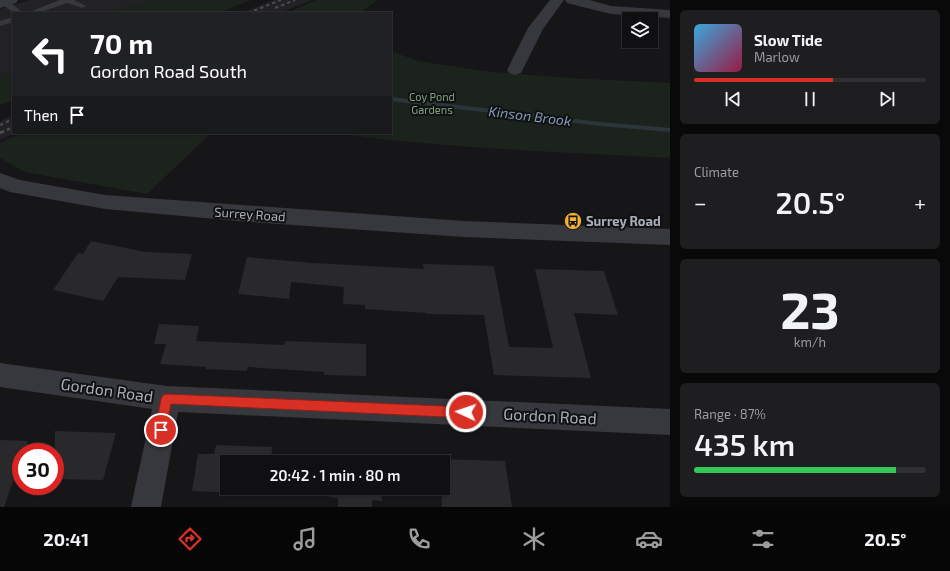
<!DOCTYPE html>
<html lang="en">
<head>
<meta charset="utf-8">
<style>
  :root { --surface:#101012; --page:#1e1e20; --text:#f1f3f6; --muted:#9c9d9f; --line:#303032; --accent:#d93025 }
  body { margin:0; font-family:"Exo 2",sans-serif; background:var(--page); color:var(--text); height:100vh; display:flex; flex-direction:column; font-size:15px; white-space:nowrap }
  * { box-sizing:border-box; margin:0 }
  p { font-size:13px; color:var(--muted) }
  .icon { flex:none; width:22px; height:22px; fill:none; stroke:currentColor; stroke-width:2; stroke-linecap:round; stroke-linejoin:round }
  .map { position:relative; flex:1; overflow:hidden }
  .panel { display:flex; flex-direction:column; gap:10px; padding:10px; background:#09090a; width:280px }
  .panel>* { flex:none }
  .top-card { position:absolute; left:12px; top:12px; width:380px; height:122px; border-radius:0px; box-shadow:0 1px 3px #0004,0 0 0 1px var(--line); background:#202124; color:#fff; overflow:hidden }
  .buttons { position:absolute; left:622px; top:12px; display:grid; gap:8px }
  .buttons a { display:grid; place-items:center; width:36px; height:36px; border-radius:0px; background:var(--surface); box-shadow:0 1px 3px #0004,0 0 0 1px var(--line); font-size:20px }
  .speed { position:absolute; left:12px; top:443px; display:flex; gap:8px; font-size:20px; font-weight:700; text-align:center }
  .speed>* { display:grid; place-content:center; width:52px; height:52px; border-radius:50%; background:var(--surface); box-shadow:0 1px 3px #0004,0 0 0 1px var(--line); line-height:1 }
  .speed .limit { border:6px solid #d22; background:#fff; color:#111 }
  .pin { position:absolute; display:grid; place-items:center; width:34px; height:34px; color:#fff; margin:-17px; border:2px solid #fff; border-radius:50%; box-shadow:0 1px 4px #0007 }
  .me { position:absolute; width:44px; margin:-22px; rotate:273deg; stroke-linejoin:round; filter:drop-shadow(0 0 3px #0008) }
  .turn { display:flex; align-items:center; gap:14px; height:84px; padding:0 12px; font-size:18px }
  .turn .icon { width:52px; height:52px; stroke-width:2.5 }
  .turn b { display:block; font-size:28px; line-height:34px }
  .then { display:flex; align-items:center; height:38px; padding:0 12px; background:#0003; gap:8px; font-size:15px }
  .big { font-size:30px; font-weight:600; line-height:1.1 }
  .panel .card { flex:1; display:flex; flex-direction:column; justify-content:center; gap:6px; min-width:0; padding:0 14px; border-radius:6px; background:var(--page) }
  .panel .dial { align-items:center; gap:0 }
  .dial b { font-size:52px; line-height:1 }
  .song { display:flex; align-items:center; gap:12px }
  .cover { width:48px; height:48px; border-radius:6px; background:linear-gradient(135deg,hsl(200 70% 55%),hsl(340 70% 35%)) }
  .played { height:4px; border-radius:2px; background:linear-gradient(90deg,var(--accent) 60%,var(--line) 60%) }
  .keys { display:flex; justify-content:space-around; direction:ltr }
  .heat { display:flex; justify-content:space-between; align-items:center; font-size:22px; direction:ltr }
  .charge { height:6px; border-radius:3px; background:linear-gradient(90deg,#34c759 87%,var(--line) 0) }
  .trip { position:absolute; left:220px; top:455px; width:230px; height:40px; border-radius:0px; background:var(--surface); box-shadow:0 1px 3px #0004,0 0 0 1px var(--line); font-weight:600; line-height:40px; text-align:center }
  .menu { display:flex; height:64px; justify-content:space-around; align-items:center; background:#060607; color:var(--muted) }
  .menu .icon { width:28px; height:28px }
  .menu .active { color:var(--accent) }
  .menu b { font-size:18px; color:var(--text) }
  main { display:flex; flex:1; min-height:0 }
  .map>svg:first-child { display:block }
  .built { fill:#222225 }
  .green { fill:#1c231d }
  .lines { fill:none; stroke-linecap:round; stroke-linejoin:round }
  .stream { fill:#2c353c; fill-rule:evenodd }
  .building { fill:#29292c }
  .service { fill:#37383d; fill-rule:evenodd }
  .minor { fill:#37383d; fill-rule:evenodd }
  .tertiary { fill:#37383d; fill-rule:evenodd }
  .rail-far1 { stroke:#4a4c52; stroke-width:2; stroke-dasharray:3.5 3; stroke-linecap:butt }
  .rail { stroke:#4a4c52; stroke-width:3; stroke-dasharray:4.5 3.5; stroke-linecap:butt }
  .route { fill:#d93025; stroke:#8d1f18 }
  .labels { text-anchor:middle; stroke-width:4; stroke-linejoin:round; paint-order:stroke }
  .far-park-label { font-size:11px; fill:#7fa381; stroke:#111113 }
  .street-label { font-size:13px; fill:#a8adb8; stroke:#111113 }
  .poi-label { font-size:13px; font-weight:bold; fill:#a8adb8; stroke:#111113; text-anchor:start }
  .water-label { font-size:14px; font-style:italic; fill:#7f9bb3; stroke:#111113 }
  .near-street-label { font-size:16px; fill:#a8adb8; stroke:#111113 }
</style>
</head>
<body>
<main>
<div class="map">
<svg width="670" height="507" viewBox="0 0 670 507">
  <rect width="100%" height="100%" fill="#161618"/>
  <!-- built -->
  <g class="built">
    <polygon points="29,0 250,0 219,13 13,13 13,100 0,105 0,9"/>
    <polygon points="273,0 312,0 280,13 241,13"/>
    <polygon points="13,115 14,133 0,140 0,121"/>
  </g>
  <!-- green -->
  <g class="green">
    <polygon points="146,0 250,0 219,13 114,13 112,11"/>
    <polygon points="316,0 377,0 360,13 287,13"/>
    <path d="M391,51L418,61L484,71L569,78L670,83V158C557,152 445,148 333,133H391Z"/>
    <polygon points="13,66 13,100 0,105 0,75"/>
    <polygon points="22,133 211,133 147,194 25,172 0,158 0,143"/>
  </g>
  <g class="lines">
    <!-- stream -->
    <polygon class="stream" points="391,97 600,122 670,128 670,132 600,126 391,101"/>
  </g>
  <!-- building -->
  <g class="building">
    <polygon points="91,241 145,252 192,254 185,280 118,277 103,301 53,290 78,253 83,254"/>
    <polygon points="247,257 312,263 424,269 423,264 494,266 509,347 553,348 535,269 604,271 618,315 574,313 591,378 494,375 484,315 427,314 427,313 365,309 365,305 343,304 344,287 291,282 289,299 238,294"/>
    <polygon points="159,324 199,326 196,341 284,345 285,341 366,344 366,376 324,375 324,372 248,367 247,371 206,369 206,367 160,364 166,344 154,344"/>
    <polygon points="55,431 116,433 103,480 55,479"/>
    <polygon points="0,440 28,441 24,452 21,452 21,459 4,507 0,507"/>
    <polygon points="216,445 272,447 271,462 227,462 227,488 268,488 267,494 192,491 198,454 214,454"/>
    <polygon points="330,459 381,461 381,462 330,462"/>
    <polygon points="438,459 505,461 512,507 442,507 441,488 443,488 443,462 438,462"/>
    <polygon points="329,488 381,488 382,501 372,500 372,507 338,507 338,498 329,497"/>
  </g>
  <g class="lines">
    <!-- service -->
    <g class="service">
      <polygon points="2,0 8,0 23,13 14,13 2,4"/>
      <polygon points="60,0 74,0 86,6 82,8 67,3 38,13 27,13"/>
      <polygon points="13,17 13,22 0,26 0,21"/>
    </g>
    <!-- minor -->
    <g class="minor">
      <polygon points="0,0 18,0 16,3 0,8"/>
      <polygon points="550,0 564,0 543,29 521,73 515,75 509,73 507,70 528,28"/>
      <polygon points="565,0 589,0 611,6 670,10 670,18 611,14 567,3"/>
      <polygon points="0,363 167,386 670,409 670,435 178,412 161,507 131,507 152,409 0,387"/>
    </g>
    <!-- tertiary -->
    <polygon class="tertiary" points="0,173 20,180 105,195 464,221 670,229 670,245 464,237 238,221 105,209 10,192 0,188"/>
    <!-- rail-far1 -->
    <g class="rail-far1">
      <polyline points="275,8 295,0"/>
      <polyline points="248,13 281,0"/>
      <polyline points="0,125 13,119"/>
      <polyline points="7,130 13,127"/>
    </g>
    <!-- rail -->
    <polyline class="rail" points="0,133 9,129"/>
  </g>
  <!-- route -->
  <polygon class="route" points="167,394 466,407 469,409 471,412 469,416 466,418 171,404 166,430 165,434 161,435 157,434 155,430 161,399 163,395"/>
  <!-- icons -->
  <defs>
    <symbol id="bus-disc" viewBox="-11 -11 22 22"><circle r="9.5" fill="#f2b134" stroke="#111113"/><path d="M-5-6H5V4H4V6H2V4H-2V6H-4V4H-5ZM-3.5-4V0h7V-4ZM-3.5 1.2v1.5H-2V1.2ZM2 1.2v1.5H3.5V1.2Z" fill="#111"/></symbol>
  </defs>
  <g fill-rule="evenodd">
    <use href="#bus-disc" x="563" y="211" width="20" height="20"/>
  </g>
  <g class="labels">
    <!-- far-park labels -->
    <g class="far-park-label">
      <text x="432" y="101">Coy Pond<tspan x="432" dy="13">Gardens</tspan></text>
    </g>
    <!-- street labels -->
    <g class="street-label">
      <text transform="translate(250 214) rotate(4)" y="5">Surrey Road</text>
    </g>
    <!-- poi labels -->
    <g class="poi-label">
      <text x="586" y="226">Surrey Road</text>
    </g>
    <!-- water labels -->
    <g class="water-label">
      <text transform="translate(530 116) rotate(7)" y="5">Kinson Brook</text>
    </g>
    <!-- near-street labels -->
    <g class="near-street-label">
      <text transform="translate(107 390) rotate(8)" y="6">Gordon Road</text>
      <text transform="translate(550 416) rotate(3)" y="6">Gordon Road</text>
    </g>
  </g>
</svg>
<div class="buttons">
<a><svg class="icon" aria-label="layers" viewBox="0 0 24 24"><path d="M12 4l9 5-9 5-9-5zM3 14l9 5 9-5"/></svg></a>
</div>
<div class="speed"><div class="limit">30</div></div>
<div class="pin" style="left:161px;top:430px;background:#d93025"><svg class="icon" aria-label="arrive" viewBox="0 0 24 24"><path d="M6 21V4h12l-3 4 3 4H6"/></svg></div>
<svg class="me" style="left:466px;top:412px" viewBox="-20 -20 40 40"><circle r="17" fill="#d93025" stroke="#fff" stroke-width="3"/><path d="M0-11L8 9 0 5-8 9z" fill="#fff"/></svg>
<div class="trip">20:42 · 1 min · 80 m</div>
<div class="top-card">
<div class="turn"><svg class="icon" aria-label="left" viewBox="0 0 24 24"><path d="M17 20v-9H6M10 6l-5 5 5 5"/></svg><div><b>70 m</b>Gordon Road South</div></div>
<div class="then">Then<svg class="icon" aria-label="arrive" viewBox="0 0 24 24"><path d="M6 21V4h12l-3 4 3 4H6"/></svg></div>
</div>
</div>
<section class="panel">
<div class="card">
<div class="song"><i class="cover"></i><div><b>Slow Tide</b><p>Marlow</p></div></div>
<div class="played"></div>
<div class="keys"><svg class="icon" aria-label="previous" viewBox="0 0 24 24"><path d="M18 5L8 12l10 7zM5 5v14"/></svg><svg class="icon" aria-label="pause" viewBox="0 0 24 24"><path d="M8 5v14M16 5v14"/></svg><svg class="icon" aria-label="next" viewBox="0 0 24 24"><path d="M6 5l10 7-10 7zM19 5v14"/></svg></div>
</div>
<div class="card"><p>Climate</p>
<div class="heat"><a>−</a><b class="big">20.5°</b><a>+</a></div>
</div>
<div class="card dial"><b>23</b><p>km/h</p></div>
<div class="card"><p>Range · 87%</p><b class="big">435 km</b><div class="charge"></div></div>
</section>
</main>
<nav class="menu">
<b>20:41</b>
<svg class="icon active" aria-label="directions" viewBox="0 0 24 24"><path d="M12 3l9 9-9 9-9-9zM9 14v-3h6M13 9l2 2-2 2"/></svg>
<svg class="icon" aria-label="music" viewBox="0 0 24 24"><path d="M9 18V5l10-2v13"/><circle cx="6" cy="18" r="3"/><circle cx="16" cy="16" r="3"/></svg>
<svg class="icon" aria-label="phone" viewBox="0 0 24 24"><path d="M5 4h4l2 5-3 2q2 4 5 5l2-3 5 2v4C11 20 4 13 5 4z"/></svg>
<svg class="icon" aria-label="climate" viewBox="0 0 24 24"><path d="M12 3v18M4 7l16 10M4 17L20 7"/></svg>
<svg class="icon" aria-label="car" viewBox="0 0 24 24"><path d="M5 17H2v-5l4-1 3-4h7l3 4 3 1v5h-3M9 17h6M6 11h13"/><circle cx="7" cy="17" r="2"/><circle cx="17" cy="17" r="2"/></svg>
<svg class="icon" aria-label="filters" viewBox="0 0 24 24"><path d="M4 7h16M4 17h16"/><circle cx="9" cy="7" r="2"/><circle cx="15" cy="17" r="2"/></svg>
<b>20.5°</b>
</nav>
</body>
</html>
